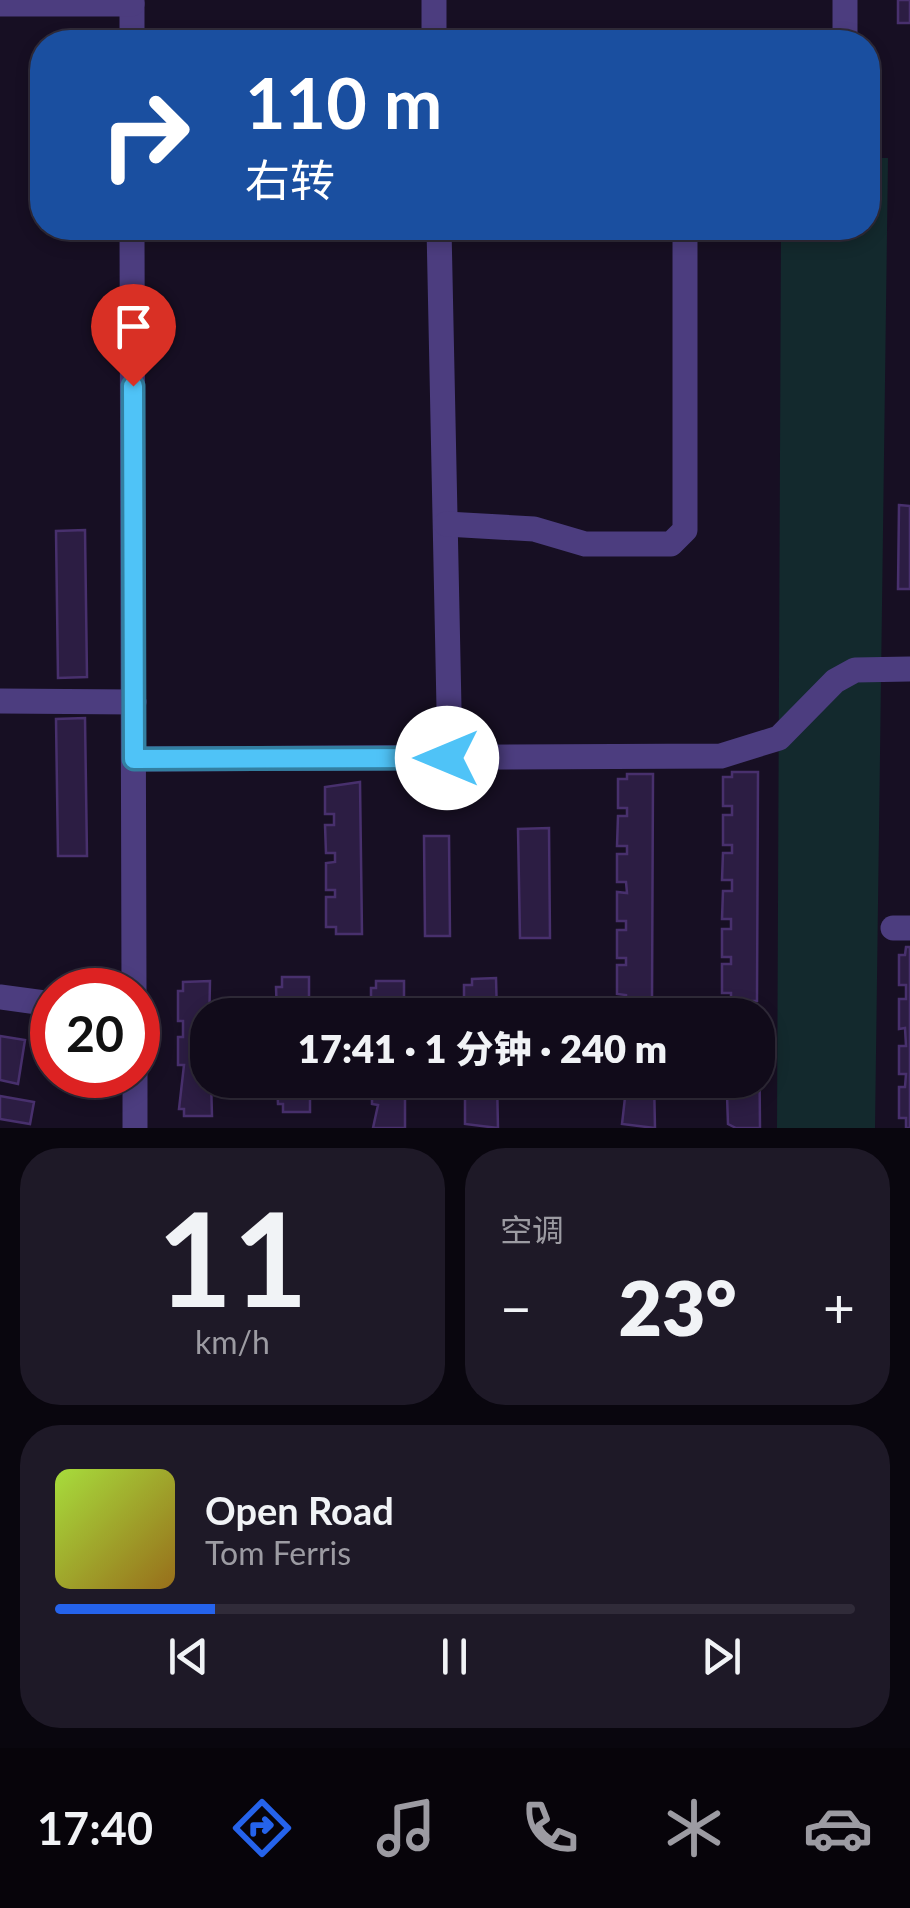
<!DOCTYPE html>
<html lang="zh">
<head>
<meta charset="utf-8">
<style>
  :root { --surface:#110b1a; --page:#1e1927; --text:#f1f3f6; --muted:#9c9ba2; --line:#302b39; --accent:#2563eb }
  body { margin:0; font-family:Lato,"Noto Sans SC",sans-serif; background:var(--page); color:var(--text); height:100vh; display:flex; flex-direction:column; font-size:38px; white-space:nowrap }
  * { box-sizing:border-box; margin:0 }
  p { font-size:32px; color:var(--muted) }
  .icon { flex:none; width:55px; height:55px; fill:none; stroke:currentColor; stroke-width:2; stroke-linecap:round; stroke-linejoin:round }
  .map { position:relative; height:1128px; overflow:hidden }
  .panel { display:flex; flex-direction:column; gap:20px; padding:20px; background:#09060e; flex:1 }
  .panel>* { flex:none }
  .top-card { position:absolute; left:30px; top:30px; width:850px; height:210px; border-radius:40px; box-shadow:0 5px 15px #0003,0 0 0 2px var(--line); background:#1a4fa0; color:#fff; overflow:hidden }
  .speed { position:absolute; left:30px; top:968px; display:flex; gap:20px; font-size:50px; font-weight:700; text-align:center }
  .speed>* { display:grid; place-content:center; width:130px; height:130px; border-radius:50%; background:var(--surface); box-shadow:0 5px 15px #0003,0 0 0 2px var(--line); line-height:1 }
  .speed .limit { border:15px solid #d22; background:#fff; color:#111 }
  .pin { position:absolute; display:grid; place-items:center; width:85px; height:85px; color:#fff; margin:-102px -42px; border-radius:50% 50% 50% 0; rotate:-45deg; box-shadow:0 0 10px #0007 }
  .pin .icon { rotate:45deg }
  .me { position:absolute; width:110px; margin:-55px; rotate:270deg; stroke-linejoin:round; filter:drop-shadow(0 0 8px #0008) }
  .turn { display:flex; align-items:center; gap:35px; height:210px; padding:0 50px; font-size:45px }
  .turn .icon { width:130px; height:130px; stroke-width:2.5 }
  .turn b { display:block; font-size:70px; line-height:85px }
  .big { font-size:75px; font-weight:800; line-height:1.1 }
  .panel .widget { flex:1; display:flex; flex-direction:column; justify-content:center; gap:15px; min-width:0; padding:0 35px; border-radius:40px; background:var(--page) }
  .panel .dial { align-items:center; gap:0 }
  .dial b { font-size:130px; line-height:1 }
  .song { display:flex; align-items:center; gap:30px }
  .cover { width:120px; height:120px; border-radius:15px; background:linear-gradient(135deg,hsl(80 70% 55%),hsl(40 70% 35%)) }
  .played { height:10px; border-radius:5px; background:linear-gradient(90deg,var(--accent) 20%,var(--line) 20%) }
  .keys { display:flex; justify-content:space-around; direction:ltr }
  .heat { display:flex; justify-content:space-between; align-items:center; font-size:55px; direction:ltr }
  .panel .tiles { flex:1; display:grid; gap:20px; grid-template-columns:1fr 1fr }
  .widget:last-child { grid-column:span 2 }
  .trip { position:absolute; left:190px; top:998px; width:585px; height:100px; border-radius:40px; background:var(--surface); box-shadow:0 5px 15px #0003,0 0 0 2px var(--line); font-weight:800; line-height:100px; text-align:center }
  .tab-bar { display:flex; height:160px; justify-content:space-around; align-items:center; background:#07040a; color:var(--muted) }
  .tab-bar .icon { width:70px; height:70px }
  .tab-bar .active { color:var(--accent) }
  .tab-bar b { font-size:45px; color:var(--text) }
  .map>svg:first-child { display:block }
  .green { fill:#13292d }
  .building { fill:#2c1d43; stroke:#48306d; stroke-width:2.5 }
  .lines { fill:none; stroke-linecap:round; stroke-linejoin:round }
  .minor { stroke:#4c3d7f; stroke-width:25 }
  .route-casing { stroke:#337fa1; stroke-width:25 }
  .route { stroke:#4fc3f7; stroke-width:18 }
</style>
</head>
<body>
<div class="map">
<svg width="910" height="1128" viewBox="0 0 910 1128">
  <rect width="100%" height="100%" fill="#170f23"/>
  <!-- green -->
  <polygon class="green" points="868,158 888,158 875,1128 777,1128 781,228 868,228"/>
  <!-- building -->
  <g class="building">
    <rect x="898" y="0" width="12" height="23"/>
    <polygon points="899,505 910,506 910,589 898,589"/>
    <polygon points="85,530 87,677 58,678 56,531"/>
    <polygon points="85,718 87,856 58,856 56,719"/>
    <polygon points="732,772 758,772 757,1001 731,1001 731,993 722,993 722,964 731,964 731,957 722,957 722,929 731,929 731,919 722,919 723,891 732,891 732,880 722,880 723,853 732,853 732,845 723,845 723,815 732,815 732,806 723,806 723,777 732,777"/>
    <polygon points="627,774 653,774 652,1002 626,1002 626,995 617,994 617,965 626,965 626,958 617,958 617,930 626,930 626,921 617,921 617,892 627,893 626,882 617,882 617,854 627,854 627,846 617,846 618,816 627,816 627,808 618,808 618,779 627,779"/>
    <polygon points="360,782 362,934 336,934 336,927 326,927 326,897 335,897 335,890 326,890 326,863 335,862 335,853 326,853 325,825 334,825 334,814 325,814 325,787"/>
    <polygon points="549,828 550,938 520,938 518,829"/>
    <polygon points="424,836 449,836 450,936 425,936"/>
    <polygon points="906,947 910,947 910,1128 906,1128 906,1118 899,1118 899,1087 905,1087 906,1074 899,1074 899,1046 906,1046 905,1028 899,1029 899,999 906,999 906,985 899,985 899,955 905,955"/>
    <polygon points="282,977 309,977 309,1015 277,1015 276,987 282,987"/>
    <polygon points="496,978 497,1015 464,1014 464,985 472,985 472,979"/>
    <polygon points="210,981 208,1080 211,1080 212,1116 184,1116 184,1109 179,1109 184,1065 178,1065 178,1037 183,1037 183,1021 178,1021 178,991 183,991 183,982"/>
    <polygon points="376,981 404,981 404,1015 371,1015 371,988 376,988"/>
    <polygon points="753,1015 759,1015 760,1128 736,1128 728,1124 727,1095 736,1095 736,1087 727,1087 727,1080 758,1080 758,1015"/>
    <polygon points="0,1036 25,1040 18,1084 0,1080"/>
    <polygon points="277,1080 310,1080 310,1112 283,1112 283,1104 278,1104"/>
    <polygon points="372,1080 405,1080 405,1128 373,1128 378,1105 372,1104"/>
    <polygon points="465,1080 497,1080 498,1128 465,1124 465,1097 474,1097 473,1088 465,1088"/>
    <polygon points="621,1080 654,1080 655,1128 622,1124 627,1080"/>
    <polygon points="0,1096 34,1102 30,1124 0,1119"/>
  </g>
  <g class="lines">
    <!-- minor -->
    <g class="minor">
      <polyline points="132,0 132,42"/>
      <polyline points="0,4 132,4"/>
      <polyline points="434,42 434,0"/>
      <polyline points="845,42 845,0"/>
      <polyline points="132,228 134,990"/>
      <polyline points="439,228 449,708"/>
      <polyline points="446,524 534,529 585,544 671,544 685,530 685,228"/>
      <polyline points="0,701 134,702"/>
      <polyline points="134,759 721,756 779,738 835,681 855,670 910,669"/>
      <polyline points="893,928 910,928"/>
      <polyline points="0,997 52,1004"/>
      <polyline points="135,1075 135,1128"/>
    </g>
  </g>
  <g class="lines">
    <defs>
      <polyline id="route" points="133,386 134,759 447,758"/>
    </defs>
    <!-- route casing -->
    <use href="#route" class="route-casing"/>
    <!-- route -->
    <use href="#route" class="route"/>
  </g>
</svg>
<div class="speed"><div class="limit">20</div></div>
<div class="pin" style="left:133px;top:386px;background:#d93025"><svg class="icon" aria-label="arrive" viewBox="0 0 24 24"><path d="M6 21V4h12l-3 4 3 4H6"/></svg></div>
<svg class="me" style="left:447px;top:758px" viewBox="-20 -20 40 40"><circle r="19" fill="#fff"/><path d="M0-13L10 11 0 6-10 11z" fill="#4fc3f7"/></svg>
<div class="trip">17:41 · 1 分钟 · 240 m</div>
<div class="top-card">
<div class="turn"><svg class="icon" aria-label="right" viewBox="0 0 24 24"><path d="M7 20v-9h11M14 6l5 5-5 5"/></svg><div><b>110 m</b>右转</div></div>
</div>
</div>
<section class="panel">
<div class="tiles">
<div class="widget dial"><b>11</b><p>km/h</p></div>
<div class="widget"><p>空调</p>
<div class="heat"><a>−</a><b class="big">23°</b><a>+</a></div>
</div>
<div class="widget">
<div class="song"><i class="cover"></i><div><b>Open Road</b><p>Tom Ferris</p></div></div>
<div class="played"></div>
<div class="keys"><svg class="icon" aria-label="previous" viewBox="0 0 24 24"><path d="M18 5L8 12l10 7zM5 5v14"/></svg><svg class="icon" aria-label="pause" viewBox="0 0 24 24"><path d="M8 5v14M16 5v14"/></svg><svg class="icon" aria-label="next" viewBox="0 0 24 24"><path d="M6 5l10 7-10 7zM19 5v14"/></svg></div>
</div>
</div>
</section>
<nav class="tab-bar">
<b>17:40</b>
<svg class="icon active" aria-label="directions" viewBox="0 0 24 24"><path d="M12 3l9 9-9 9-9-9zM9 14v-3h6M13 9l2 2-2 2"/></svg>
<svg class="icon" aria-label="music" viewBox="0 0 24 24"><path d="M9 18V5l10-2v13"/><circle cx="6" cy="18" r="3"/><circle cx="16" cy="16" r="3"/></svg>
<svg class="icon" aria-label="phone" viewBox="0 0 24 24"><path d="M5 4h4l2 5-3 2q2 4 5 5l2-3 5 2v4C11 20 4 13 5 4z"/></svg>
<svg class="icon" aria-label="climate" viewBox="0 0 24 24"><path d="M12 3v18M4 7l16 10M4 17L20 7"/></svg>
<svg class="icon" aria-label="car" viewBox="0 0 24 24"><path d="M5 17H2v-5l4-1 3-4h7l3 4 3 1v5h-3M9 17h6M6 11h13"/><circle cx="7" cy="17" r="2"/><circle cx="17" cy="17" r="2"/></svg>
</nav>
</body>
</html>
